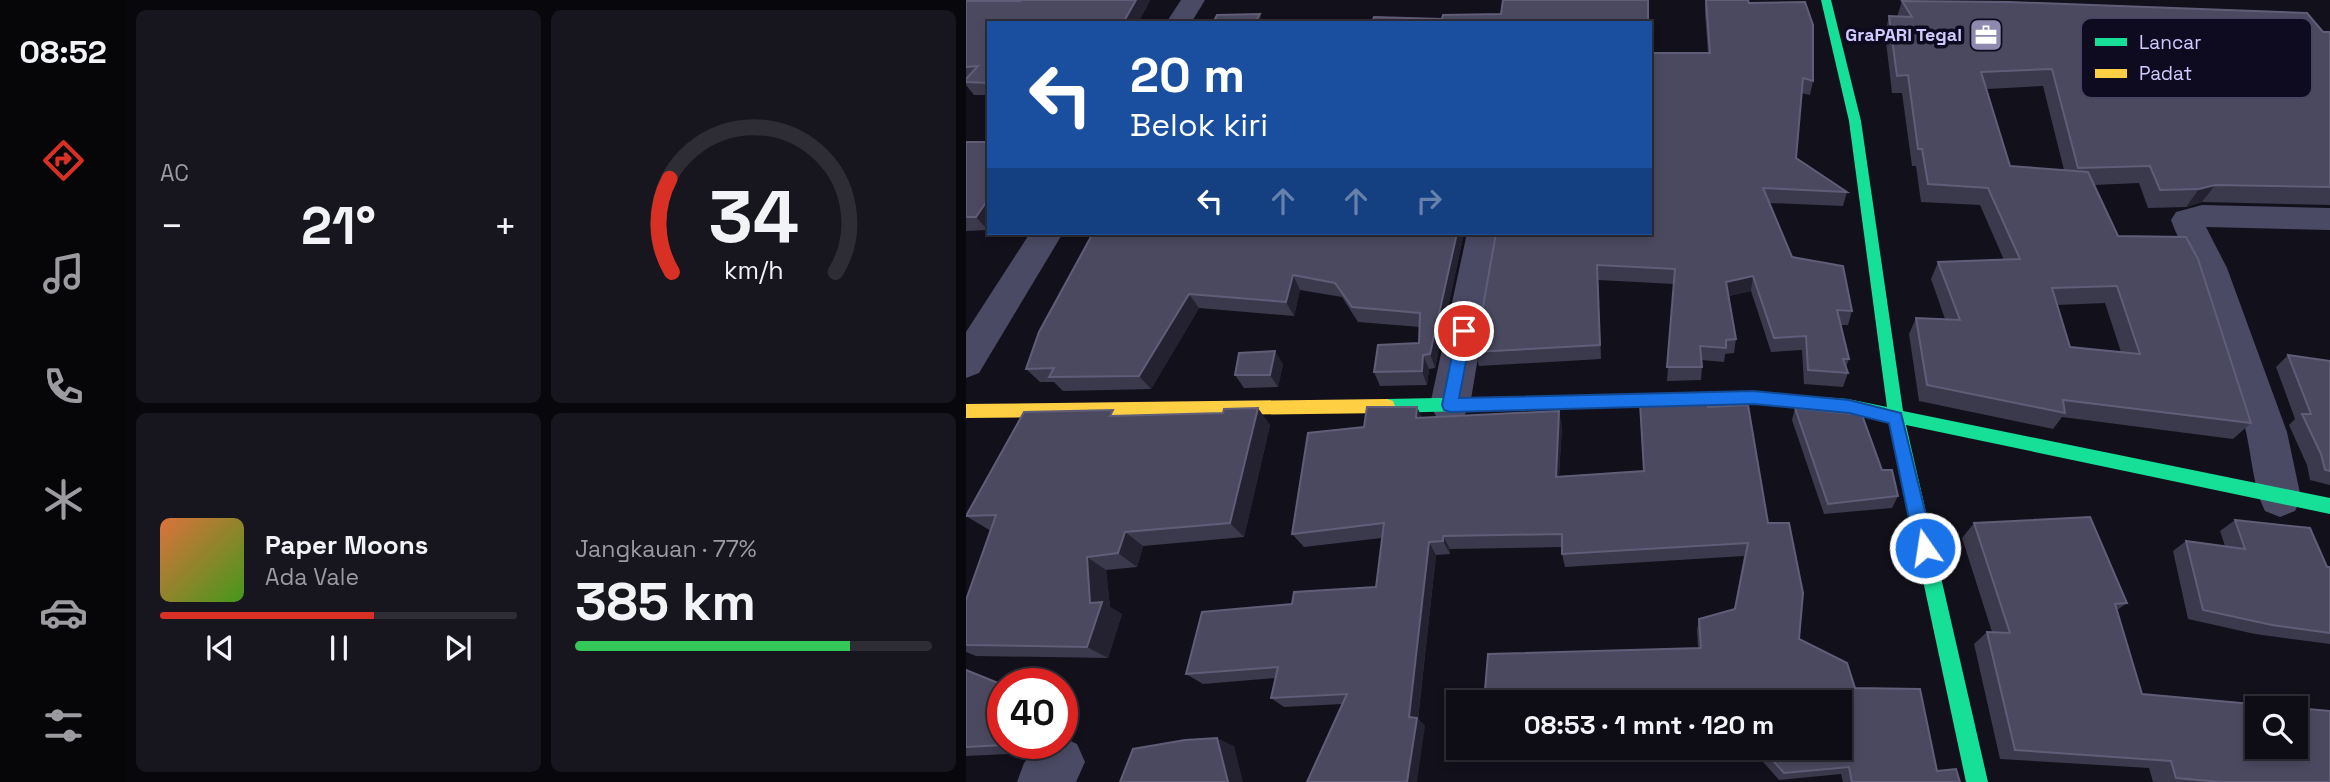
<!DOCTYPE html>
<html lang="id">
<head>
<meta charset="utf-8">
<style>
  :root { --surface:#0e0c14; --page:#17151d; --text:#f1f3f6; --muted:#9b9ba0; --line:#2e2c34; --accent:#d93025 }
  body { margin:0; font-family:"Space Grotesk",sans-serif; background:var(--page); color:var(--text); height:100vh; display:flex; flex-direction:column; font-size:26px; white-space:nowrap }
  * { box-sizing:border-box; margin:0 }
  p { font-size:23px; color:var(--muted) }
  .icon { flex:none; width:38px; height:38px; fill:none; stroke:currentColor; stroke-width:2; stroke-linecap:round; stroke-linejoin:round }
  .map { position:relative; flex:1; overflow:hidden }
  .sheet { display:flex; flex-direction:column; gap:10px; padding:10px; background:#08070b; width:840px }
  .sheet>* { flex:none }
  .banner { position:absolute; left:21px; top:21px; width:665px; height:214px; border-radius:0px; box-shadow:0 4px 10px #0003,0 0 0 2px var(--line); background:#1a4fa0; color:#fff; overflow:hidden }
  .controls { position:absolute; left:1279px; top:696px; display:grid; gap:14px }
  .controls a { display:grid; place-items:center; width:63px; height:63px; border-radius:0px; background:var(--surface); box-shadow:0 4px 10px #0003,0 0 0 2px var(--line); font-size:35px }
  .speed { position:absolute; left:21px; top:668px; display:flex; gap:14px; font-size:35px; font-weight:700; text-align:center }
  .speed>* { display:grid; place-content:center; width:91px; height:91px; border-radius:50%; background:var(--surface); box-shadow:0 4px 10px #0003,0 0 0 2px var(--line); line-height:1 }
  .speed .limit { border:10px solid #d22; background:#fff; color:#111 }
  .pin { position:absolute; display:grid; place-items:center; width:60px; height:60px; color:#fff; margin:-30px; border:4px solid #fff; border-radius:50%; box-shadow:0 2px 7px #0007 }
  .me { position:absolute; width:77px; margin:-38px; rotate:347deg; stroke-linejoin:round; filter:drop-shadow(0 0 5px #0008) }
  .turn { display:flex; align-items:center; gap:24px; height:147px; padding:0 28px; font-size:32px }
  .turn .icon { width:91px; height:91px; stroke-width:2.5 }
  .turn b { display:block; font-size:49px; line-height:60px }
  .lanes { display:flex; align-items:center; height:66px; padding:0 28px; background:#0003; justify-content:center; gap:35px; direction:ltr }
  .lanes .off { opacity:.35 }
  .big { font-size:52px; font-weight:800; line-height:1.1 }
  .sheet .tile { flex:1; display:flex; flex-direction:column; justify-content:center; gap:10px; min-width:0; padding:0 24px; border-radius:10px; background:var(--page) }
  .sheet .dial { align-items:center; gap:0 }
  .dial svg { height:182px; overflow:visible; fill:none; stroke:var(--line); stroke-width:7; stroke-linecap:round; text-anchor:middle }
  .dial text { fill:var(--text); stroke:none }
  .song { display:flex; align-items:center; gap:21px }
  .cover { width:84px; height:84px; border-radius:10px; background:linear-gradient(135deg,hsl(20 70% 55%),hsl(100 70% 35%)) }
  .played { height:7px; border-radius:4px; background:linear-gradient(90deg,var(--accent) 60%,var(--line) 60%) }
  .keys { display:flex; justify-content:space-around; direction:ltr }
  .heat { display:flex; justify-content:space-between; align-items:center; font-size:38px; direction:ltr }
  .charge { height:10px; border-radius:5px; background:linear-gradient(90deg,#34c759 77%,var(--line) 0) }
  .sheet .tiles { flex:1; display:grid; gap:10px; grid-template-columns:repeat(2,1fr) }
  .trip { position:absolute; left:480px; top:690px; width:406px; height:70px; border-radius:0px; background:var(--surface); box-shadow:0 4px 10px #0003,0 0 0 2px var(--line); font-weight:800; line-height:70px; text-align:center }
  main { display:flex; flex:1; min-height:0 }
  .menu { display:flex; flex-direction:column; width:126px; justify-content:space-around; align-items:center; background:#060508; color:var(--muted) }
  .menu .icon { width:49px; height:49px }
  .menu .on { color:var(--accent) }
  .menu b { font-size:32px; color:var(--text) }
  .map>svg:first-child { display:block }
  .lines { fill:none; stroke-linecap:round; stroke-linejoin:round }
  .street { fill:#4b4a65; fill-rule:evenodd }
  .fast { fill:#16e098; fill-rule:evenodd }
  .slow { fill:#ffcf43; fill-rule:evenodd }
  .wall { fill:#3b394c; fill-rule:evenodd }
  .shaded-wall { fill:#242230 }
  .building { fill:#4b495f; stroke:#605d78; stroke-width:2; fill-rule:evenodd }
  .route { fill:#1a73e8; stroke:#114b97; stroke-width:2 }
  .labels { text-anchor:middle; stroke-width:7; stroke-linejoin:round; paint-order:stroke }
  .far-poi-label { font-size:18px; font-weight:bold; fill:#d0cbff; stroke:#0e0b20; text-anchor:end }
  .key { fill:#0e0b20; stroke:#484563; stroke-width:2 }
  .key-label { font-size:19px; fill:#d0cbff }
</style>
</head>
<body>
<main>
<nav class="menu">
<b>08:52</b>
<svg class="icon on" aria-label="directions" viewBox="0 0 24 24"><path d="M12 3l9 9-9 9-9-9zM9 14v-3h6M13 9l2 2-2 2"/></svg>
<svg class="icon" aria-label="music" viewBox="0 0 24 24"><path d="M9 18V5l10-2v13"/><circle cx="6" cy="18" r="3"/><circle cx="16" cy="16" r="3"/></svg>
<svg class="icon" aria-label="phone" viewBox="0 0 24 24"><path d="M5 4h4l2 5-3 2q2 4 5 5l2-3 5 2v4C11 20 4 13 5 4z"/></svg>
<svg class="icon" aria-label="climate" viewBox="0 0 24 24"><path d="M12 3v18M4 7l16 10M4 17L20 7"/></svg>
<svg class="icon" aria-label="car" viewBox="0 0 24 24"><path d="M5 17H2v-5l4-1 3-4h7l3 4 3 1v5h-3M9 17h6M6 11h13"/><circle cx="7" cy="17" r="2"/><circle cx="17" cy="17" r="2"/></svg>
<svg class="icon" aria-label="filters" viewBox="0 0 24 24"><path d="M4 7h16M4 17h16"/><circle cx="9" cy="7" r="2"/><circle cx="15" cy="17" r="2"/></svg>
</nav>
<section class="sheet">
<div class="tiles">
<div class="tile"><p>AC</p>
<div class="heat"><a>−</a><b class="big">21°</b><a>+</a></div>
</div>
<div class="tile dial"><svg viewBox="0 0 100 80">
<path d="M14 69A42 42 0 1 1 86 69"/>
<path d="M14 69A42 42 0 0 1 13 28" stroke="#d93025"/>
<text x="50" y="56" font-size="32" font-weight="700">34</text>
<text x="50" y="72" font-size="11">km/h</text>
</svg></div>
<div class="tile">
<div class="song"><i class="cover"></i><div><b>Paper Moons</b><p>Ada Vale</p></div></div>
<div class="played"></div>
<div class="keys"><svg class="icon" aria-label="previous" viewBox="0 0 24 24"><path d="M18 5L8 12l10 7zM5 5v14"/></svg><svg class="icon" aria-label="pause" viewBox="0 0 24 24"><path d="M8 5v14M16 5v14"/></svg><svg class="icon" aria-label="next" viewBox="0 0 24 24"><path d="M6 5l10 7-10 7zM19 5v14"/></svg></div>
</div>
<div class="tile"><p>Jangkauan · 77%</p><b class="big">385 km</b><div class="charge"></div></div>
</div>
</section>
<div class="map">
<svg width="1364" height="782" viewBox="0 0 1364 782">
  <rect width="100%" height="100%" fill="#12101b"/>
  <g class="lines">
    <!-- street -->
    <g class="street">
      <polygon points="215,0 239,0 225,23 200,23"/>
      <path d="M1236,205L1364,208V230L1240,227L1261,268L1321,432L1335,498L1329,511L1314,517L1299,511C1285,482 1286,448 1276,417C1261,368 1248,316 1227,269C1220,252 1211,237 1205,220L1210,212Z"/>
      <polygon points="64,233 97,233 13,373 0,378 0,332"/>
      <polygon points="501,233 533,233 504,405 498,416 484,421 470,416 464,405"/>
      <polygon points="96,737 111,744 119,762 110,782 51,782 58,763 74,744 96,744"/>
    </g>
    <!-- fast -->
    <polygon class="fast" points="855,0 865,0 895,121 937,411 1364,498 1364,514 940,425 1022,782 1000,782 923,421 882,413 787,404 421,413 415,411 413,406 415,401 421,399 787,392 882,399 921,407 883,121"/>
    <!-- slow -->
    <polygon class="slow" points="421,399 427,401 429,406 427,411 421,413 0,418 0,404"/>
  </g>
  <!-- wall -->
  <g class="wall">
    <polygon points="56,0 184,0 172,23 23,23 23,95 8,95 0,85 0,1 54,1"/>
    <polygon points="739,0 783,3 847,81 844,95 835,93 830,158 881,192 877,206 803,203 826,257 886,311 882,325 875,325 883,359 880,367 882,373 877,387 838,384 836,350 805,352 785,291 763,296 770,339 768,353 759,354 758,362 735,360 736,367 735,380 701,381 708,284 632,280 635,359 513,366 509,352 742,53 739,13"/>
    <path d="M936,1L1364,32V205L1236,202L1220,207L1182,208L1173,183L1128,185L1152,236L1285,423L1267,439L1096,417L1087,429L953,401L943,334L950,318L979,319L965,279L972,262L1038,260L1014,205L955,202L950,166H946L936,93H926L919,33L923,16L931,17ZM1077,86L1098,170L1044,166L1021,89ZM1139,303L1155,352L1104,347L1091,305Z"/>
    <polygon points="0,142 22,230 0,231"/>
    <polygon points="127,233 498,233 469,368 463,369 461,385 414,386 408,372 453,343 454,327 392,322 376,297 334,290 328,316 233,308 185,389 97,391 88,382 74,382 60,369"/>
    <polygon points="1322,355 1364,361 1364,485 1344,480 1341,465 1323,425 1329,419 1310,367"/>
    <polygon points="317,364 312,387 278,388 269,375"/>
    <polygon points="674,403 742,407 802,523 833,639 889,688 971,771 994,782 877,782 875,774 813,780 784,747 873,747 732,648 731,630 733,619 768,609 778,556 599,567 596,554 596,547 484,549 484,554 470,555 452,719 459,726 376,704 318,707 305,698 309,678 237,684 220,674 326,604 410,587 416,538 338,547 326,534 398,427 451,407 456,418 596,426 593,476 678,471"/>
    <polygon points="829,408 916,470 932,496 926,508 858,514 826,420"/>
    <polygon points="152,416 304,425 278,537 177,546 171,567 140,570 144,607 156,614 142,658 10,656 0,652 0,600 25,531 0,516"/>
    <polygon points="1269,520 1364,567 1364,644 1289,634 1222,619 1207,551 1220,541 1259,546 1254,531"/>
    <polygon points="1008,523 1161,603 1151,610 1176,694 1364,782 1187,782 1183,768 1034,759 1008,644 1021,632 1026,632 996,538"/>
    <polygon points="0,670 63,753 0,756"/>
    <polygon points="513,747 709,747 708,753 519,758 513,751"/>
  </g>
  <!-- shaded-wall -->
  <g class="shaded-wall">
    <polygon points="170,0 184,0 172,23 157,23"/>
    <polygon points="294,14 297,23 290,21"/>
    <polygon points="1249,185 1236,202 1220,207 1233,189"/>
    <polygon points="23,198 23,230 22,230 10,217"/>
    <polygon points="491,233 498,233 469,368 464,354"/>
    <polygon points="327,275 334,290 328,316 320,302"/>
    <polygon points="787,276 785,291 759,297 760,282"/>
    <polygon points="223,294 233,308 185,389 173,376"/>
    <polygon points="309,351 317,364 312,387 304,375"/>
    <polygon points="457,355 463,369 461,385 456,371"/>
    <polygon points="451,407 458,422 450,418"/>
    <polygon points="292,408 304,425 278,537 264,523"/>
    <polygon points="593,411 596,426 592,491 590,477"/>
    <polygon points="159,532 177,546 171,567 152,553"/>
    <polygon points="477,536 484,549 484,554 477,541"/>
    <polygon points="463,542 470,555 452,719 459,726 451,782 441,782 443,717"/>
    <polygon points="121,557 140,570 144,607 156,614 142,658 121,647"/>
    <polygon points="251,738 268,746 277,782 262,782"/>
    <polygon points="39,744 67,744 63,753 38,745"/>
  </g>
  <!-- building -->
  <g class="building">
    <polygon points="56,0 170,0 157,23 23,23 23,83 0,82 0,79 12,66 0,67 0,1 54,1"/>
    <polygon points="537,0 682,0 682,23 406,23 408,17 476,19 477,15 535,14"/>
    <polygon points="740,0 782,0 783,3 839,2 847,25 847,81 837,78 830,158 881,192 797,188 826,257 877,266 886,311 871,310 883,359 877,359 882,373 842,370 840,336 808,338 787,276 760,282 770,339 760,340 760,348 734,346 736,367 701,367 709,269 631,265 634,345 509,352 530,233 684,233 684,53 744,53"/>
    <path d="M936,1L1043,2L1341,13L1357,32H1364V187L1249,185L1233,189L1194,190L1184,166L1112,168L1086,69L1015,72L1044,166L1122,172L1152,236L1220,237L1232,259L1285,423L1097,400L1099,413L961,385L950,318L994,320L972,262L1054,259L1022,188L962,184L956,149H952L942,75L931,76L923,16L946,17ZM1151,286L1174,354L1104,347L1086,288Z"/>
    <polygon points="294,14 290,21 331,23 247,23 251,15"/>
    <polygon points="0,142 23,142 23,198 10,217 0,217"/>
    <polygon points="127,233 491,233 464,354 457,355 456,371 408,372 412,345 453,343 454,313 386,307 369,283 327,275 320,302 223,294 173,376 83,377 88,368 60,369 73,332"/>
    <polygon points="309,351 304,375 269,375 273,353"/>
    <polygon points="1322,355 1364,361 1364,471 1359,470 1355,454 1336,414 1345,414"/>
    <polygon points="741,402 742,407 782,405 802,523 823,523 837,593 833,639 881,663 889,688 954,689 971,771 990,769 994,782 886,782 883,767 818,773 795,747 873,747 873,702 518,702 522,654 735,648 733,619 769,609 782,543 596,554 596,534 477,536 477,541 463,542 443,717 451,718 441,782 341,782 381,694 305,698 312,667 220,674 236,612 326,604 328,592 410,587 418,523 326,534 342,433 398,427 401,407 451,407 450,418 593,411 590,477 678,471 674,403"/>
    <polygon points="292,408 264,523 159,532 152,553 121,557 124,603 136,602 121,647 0,645 0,600 30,515 0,516 58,412 147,410 144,416 257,413 258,409"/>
    <polygon points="829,408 896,415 916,470 926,470 932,496 862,504"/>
    <path d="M1124,517L1161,603L1149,604L1176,694L1364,711V782H1255L1210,778L1205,761L1049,750L1021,632L1044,633L1008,523ZM1292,709H1330V747H1292Z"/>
    <polygon points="1269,520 1344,528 1361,567 1364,567 1364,633 1306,625 1237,610 1220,541 1279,549"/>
    <polygon points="0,670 37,685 37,744 39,744 38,745 0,747"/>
    <polygon points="251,738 262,782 154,782 167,749 219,740"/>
    <polygon points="513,747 659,747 513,751"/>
  </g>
  <!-- route -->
  <polygon class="route" points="498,325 506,331 493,398 787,391 883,400 935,413 968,548 965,554 959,557 952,554 949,548 923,423 883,413 787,404 484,412 478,410 476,405 491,331"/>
  <!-- icons -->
  <defs>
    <symbol id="office-square" viewBox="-11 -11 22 22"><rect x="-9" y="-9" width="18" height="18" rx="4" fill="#8e8aaf" stroke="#0e0b20"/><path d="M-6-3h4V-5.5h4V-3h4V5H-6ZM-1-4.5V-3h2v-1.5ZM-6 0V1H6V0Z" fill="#fff"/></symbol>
  </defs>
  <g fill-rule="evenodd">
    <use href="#office-square" x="1001" y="16" width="38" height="38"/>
  </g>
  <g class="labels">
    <!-- far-poi labels -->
    <g class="far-poi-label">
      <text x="996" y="41">GraPARI Tegal</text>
    </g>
  </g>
  <!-- legend -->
  <rect x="1115" y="18" width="231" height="80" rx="10" class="key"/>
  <rect x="1129" y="38" width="32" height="8" fill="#16e098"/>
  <rect x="1129" y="69" width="32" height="9" fill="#ffcf43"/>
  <g class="key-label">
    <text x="1173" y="49">Lancar</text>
    <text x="1173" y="80">Padat</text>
  </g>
</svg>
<div class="controls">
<a><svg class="icon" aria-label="search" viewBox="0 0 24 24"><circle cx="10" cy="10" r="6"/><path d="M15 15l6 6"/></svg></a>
</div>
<div class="speed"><div class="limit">40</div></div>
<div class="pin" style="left:498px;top:331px;background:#d93025"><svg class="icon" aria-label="arrive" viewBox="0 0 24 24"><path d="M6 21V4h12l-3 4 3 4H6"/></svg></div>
<svg class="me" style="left:959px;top:548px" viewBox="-20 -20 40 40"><circle r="17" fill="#1a73e8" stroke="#fff" stroke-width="3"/><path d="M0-11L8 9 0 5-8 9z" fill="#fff"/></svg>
<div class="trip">08:53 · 1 mnt · 120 m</div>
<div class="banner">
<div class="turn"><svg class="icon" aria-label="left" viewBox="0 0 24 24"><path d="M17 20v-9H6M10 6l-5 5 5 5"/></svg><div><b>20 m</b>Belok kiri</div></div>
<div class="lanes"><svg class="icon" aria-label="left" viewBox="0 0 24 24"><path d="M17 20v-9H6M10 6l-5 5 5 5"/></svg><svg class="icon off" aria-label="ahead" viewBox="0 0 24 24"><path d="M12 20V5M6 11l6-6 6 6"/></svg><svg class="icon off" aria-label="ahead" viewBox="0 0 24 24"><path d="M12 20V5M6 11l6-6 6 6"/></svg><svg class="icon off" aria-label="right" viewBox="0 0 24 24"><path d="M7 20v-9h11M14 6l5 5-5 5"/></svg></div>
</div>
</div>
</main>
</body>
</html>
